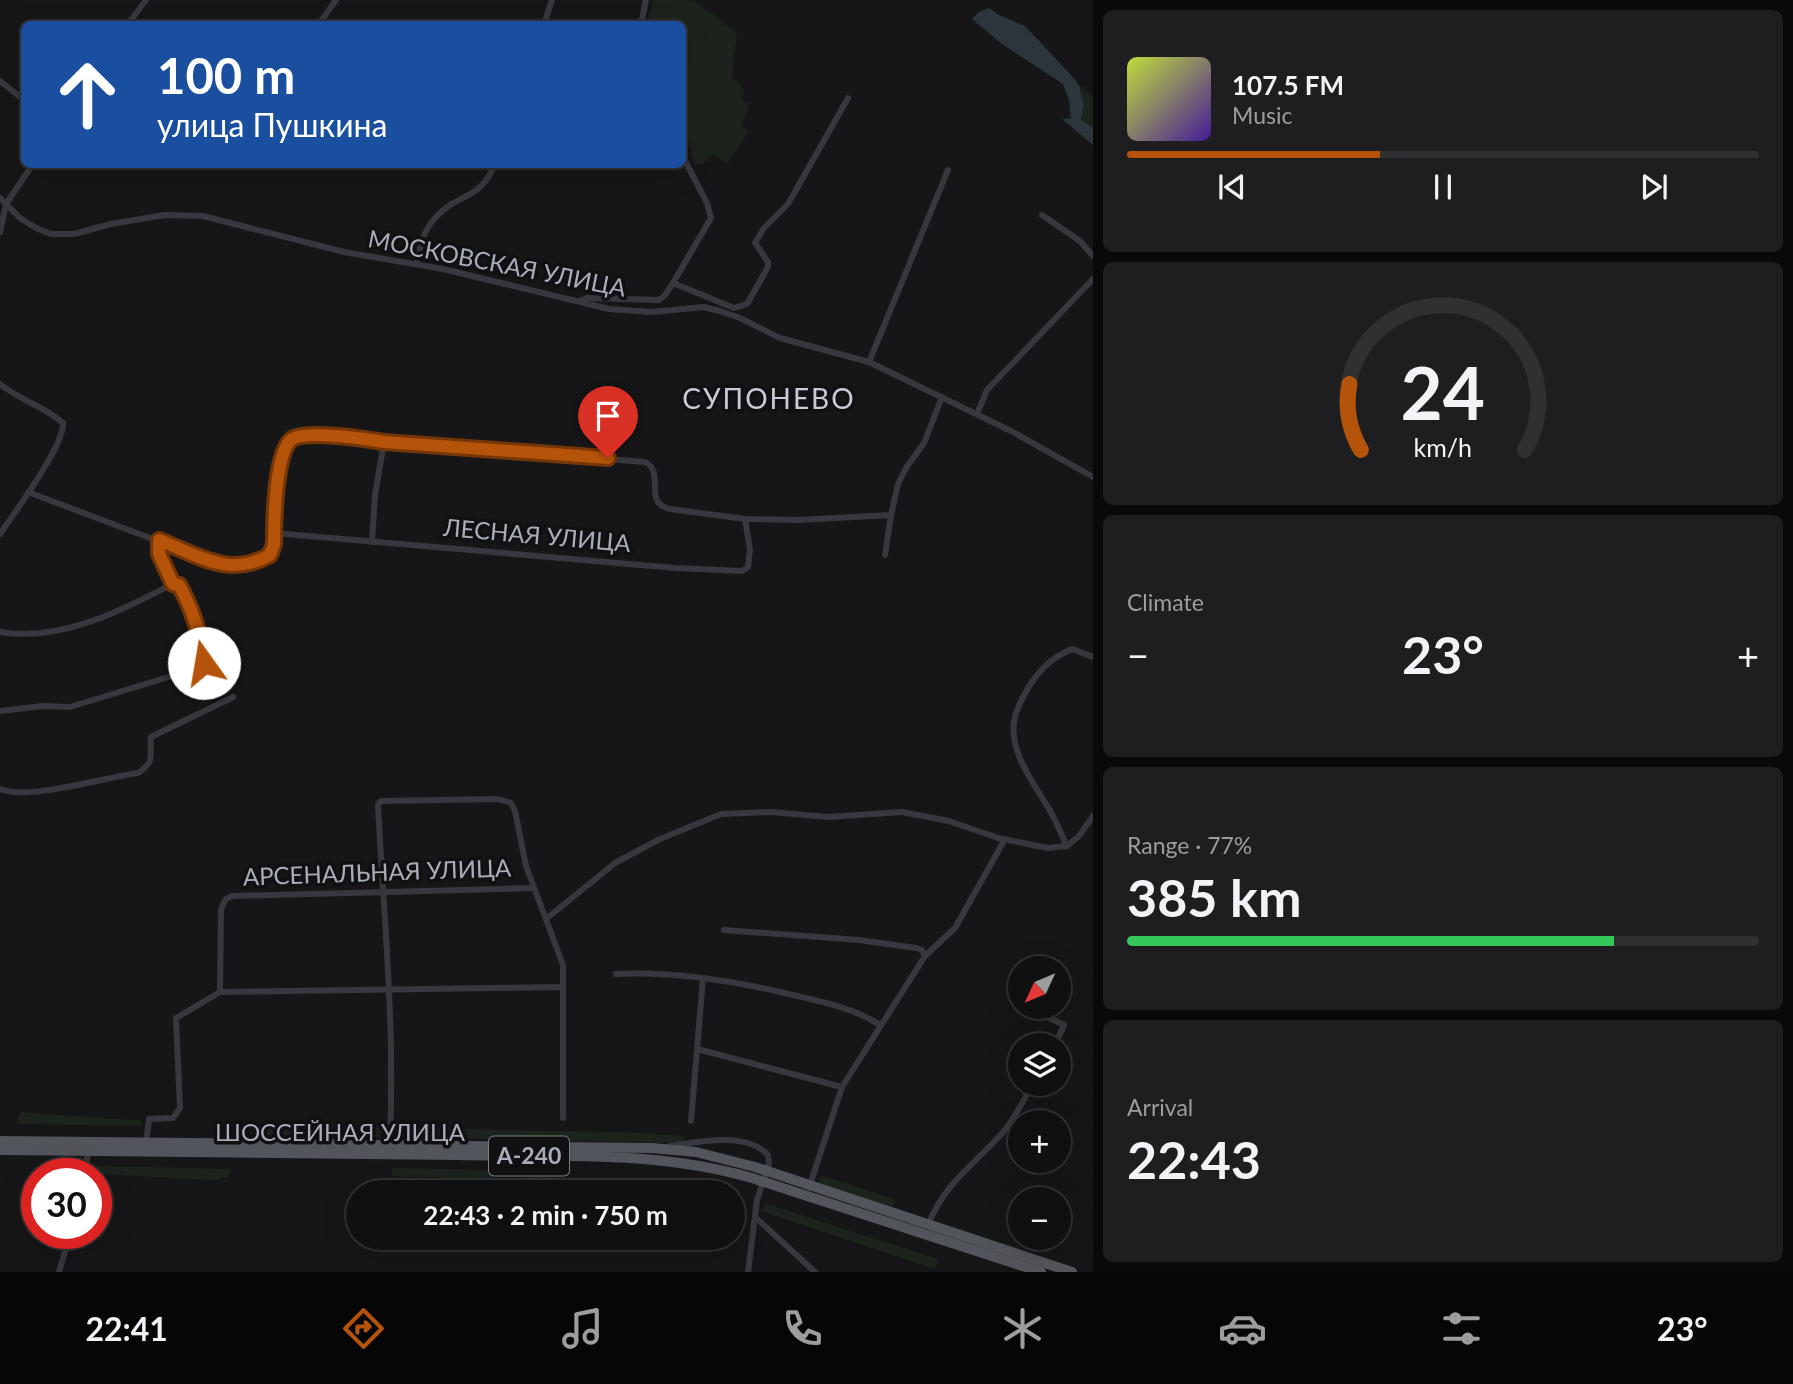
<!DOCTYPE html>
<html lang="en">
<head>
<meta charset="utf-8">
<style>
  :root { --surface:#101012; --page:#1e1e20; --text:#f1f3f6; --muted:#9c9d9f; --line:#303032; --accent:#b45309 }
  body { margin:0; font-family:Lato,sans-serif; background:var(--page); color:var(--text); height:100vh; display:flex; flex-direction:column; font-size:26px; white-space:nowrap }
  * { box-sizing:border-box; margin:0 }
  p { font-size:23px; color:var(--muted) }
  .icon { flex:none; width:38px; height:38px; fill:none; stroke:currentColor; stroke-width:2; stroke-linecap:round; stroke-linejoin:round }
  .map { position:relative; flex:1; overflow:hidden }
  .side { display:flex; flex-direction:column; gap:10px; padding:10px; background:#09090a; width:700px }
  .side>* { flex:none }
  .guide { position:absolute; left:21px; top:21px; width:665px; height:147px; border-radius:10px; box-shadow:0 7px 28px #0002,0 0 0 2px var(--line); background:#1a4fa0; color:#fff; overflow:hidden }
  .needle { width:46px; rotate:226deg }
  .tools { position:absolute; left:1008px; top:956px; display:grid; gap:14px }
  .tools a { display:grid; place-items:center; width:63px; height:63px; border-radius:50%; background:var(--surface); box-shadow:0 7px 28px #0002,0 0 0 2px var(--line); font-size:35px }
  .speed { position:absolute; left:21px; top:1158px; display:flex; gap:14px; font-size:35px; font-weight:700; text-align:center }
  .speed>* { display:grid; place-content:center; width:91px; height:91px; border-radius:50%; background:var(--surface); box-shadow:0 7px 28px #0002,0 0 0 2px var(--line); line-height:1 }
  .speed .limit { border:10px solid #d22; background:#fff; color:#111 }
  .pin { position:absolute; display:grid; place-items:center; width:60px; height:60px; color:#fff; margin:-72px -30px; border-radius:50% 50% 50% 0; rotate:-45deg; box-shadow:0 0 7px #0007 }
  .pin .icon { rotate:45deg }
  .me { position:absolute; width:77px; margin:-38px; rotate:347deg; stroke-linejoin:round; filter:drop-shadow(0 0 5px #0008) }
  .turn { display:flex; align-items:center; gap:24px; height:147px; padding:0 21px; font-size:32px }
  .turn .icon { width:91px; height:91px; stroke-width:2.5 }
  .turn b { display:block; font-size:49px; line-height:60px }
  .big { font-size:52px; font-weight:700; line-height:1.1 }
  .side .widget { flex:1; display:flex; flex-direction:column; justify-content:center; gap:10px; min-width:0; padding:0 24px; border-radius:10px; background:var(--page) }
  .side .dial { align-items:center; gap:0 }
  .dial svg { height:182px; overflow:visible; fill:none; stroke:var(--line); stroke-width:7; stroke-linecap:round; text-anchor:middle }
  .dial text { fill:var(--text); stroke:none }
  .song { display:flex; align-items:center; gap:21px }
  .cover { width:84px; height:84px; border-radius:10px; background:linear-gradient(135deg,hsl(70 70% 55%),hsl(260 70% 35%)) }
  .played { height:7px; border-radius:4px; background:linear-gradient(90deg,var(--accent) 40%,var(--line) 40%) }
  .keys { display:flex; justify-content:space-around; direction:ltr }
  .heat { display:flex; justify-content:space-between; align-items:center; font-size:38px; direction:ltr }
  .charge { height:10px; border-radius:5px; background:linear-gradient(90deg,#34c759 77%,var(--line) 0) }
  .trip { position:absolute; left:346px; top:1180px; width:399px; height:70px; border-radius:35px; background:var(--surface); box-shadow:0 7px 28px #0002,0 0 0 2px var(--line); font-weight:700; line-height:70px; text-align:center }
  .tab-bar { display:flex; height:112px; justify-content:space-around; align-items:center; background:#060607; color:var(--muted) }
  .tab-bar .icon { width:49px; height:49px }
  .tab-bar .current { color:var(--accent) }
  .tab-bar b { font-size:32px; color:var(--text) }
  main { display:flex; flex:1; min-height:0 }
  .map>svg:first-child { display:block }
  .green { fill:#1c231d }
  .water { fill:#2c353c }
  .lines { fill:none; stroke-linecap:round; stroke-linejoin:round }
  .street { stroke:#37383d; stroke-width:6 }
  .primary { stroke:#53555c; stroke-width:10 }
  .route-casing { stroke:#753606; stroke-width:18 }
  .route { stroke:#b45309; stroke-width:12 }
  .labels { text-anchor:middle; stroke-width:7; stroke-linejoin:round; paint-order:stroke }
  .shield { fill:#111113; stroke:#7b7e86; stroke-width:2 }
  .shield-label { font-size:23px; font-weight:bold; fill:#a8adb8 }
  .street-label { font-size:24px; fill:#a8adb8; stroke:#111113 }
  .quarter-label { font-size:28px; letter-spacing:2px; fill:#c9ccd4; stroke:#111113 }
</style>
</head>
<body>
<main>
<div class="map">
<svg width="1093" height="1272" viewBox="0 0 1093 1272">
  <rect width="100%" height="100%" fill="#161618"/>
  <!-- green -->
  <g class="green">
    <polygon points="653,0 693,0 737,33 732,77 745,91 741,98 749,106 741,125 749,131 727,164 713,154 702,165 694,164 683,116 682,24 648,24"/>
    <polygon points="1079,85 1093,97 1093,128 1081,120 1084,105"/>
    <polygon points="20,1112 142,1121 142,1126 16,1124"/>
    <polygon points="259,1125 382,1128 380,1137 257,1135"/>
    <polygon points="396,1128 622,1132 684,1136 685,1139 681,1142 673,1143 395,1137"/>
    <polygon points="97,1166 231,1169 227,1177 215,1180 99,1174 95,1171"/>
    <polygon points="392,1168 492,1170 492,1179 392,1176"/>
    <polygon points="823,1176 894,1199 895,1204 891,1207 819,1184 819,1178"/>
    <polygon points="538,1177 681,1181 687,1182 689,1190 685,1192 521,1187 519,1184 522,1178"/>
    <polygon points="767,1204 935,1258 938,1260 936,1267 932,1268 764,1212 762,1209"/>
  </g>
  <!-- water -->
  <polygon class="water" points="989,8 999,15 1025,26 1071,75 1079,85 1084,105 1081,120 1093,128 1093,145 1062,119 1071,118 1069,100 1063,84 1002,44 972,19 979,12"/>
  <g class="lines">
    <!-- street -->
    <g class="street">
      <polyline points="128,24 146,0"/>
      <polyline points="319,24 336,0"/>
      <polyline points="544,24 552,0"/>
      <polyline points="641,24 646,0"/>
      <polyline points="0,81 24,100"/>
      <polyline points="0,198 20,218 36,228 51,234 74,234 111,224 164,215 203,216 344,252 443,269 609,309 652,312 704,307 723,312 740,318 780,338 869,362 1011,431 1093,477"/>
      <polyline points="1042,215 1080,241 1093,256"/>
      <polyline points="0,232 6,204 33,164"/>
      <path d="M417,263C420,247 423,231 435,218C457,193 480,201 495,164"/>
      <polyline points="673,283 711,218 707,203 682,155"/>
      <polyline points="580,301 587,298 659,300 665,295 673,283 734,308 747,304 768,267 768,262 755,243 764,228 788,204 848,98"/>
      <polyline points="869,362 948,170"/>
      <path d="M0,384C19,400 44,406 63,423C64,446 15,512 0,534"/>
      <polyline points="977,414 987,390 1093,279"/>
      <path d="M28,492L224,566C242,566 255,563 270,555L274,544C274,523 275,451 292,439C306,430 366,439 384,442L645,462C666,472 642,503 670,509L745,519L798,520L891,515L898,484L906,468L924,443L942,397"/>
      <polyline points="274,533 675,568 742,571 748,567 750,550 745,519"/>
      <polyline points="372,542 375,495 384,442"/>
      <polyline points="885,555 891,515"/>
      <path d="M0,632C62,642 119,611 173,584L159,554V540"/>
      <path d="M0,711L43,706L70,707L198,668L204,663C201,637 192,608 179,585L173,584"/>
      <path d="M0,789C28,801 106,777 138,773C156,761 149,756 151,737L233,697"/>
      <path d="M1067,846C1062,836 1058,826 1053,816C1038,788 1006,752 1015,717C1017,707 1023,697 1028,688C1040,669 1051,658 1072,649L1093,657"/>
      <polyline points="1067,846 1079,836 1093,816"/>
      <polyline points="546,919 615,863 660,839 721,814 771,812 828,817 902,812 949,821 998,838 1048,848 1067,846"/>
      <polyline points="724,930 859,940 916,948 922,950 925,956 842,1087 809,1188"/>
      <polyline points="925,956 955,928 1005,839"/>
      <path d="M616,974C676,971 735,981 793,995C823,1002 854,1008 880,1025"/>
      <polyline points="220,992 563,987"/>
      <polyline points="1030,1009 1064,1025 1055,1045"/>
      <polyline points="697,1049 842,1087"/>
      <polyline points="691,1121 703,978"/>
      <polyline points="146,1143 149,1119 173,1118 180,1108 176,1018 220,992 221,909 226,899 232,896 534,888"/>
      <path d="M389,1145C392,1114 391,1084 391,1053C390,970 382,887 378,804L381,801L498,799L511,803L515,811L526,866L563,965V1118"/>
      <path d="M670,1146C698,1142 746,1131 768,1155L769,1163L757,1200L748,1272"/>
      <polyline points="85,1174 88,1152"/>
      <polyline points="755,1217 815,1272"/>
      <path d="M928,1225C945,1182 976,1163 1004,1131C1016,1117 1024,1099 1033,1083"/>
      <polyline points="59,1272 70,1234"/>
    </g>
    <!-- primary -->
    <g class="primary">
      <polyline points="0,1141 652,1148 696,1152 755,1167 1072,1272"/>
      <path d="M0,1150C152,1152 304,1153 457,1155C555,1157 657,1150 752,1178L1041,1272"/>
    </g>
  </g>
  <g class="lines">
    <defs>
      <path id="route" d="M204,663C201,637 192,608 179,585L173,584L159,554V540C199,556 229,578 270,555L274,544C274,523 275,451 292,439C306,430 366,439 384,442L608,458"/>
    </defs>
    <!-- route casing -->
    <use href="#route" class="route-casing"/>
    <!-- route -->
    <use href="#route" class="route"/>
  </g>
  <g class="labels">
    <!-- shield labels -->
    <rect class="shield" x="489" y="1136.5" width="80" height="39" rx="5"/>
    <g class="shield-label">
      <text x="529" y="1164">А-240</text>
    </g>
    <!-- street labels -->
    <g class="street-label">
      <text transform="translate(497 264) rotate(11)" y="8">МОСКОВСКАЯ УЛИЦА</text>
      <text transform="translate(537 536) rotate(5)" y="8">ЛЕСНАЯ УЛИЦА</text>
      <text transform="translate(377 873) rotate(-2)" y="8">АРСЕНАЛЬНАЯ УЛИЦА</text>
      <text x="340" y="1141">ШОССЕЙНАЯ УЛИЦА</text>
    </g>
    <!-- quarter labels -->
    <g class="quarter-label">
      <text x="769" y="409">СУПОНЕВО</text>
    </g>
  </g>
</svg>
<div class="tools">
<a><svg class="needle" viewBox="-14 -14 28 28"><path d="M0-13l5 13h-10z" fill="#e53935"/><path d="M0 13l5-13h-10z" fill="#9c9d9f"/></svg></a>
<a><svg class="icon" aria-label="layers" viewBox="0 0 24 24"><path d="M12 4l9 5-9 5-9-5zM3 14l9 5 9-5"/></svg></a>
<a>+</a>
<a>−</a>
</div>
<div class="speed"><div class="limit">30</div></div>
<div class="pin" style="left:608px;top:458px;background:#d93025"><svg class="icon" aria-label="arrive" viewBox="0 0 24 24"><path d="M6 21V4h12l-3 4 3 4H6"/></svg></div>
<svg class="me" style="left:204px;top:663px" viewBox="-20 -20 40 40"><circle r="19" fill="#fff"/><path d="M0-13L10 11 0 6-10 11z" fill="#b45309"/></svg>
<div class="trip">22:43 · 2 min · 750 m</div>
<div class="guide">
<div class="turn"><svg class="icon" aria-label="ahead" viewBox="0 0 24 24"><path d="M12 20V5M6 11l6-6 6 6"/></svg><div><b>100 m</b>улица Пушкина</div></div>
</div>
</div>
<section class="side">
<div class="widget">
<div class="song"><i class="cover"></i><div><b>107.5 FM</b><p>Music</p></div></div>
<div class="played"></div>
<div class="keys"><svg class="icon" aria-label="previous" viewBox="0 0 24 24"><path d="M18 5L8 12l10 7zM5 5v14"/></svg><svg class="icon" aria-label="pause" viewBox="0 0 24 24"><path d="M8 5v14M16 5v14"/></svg><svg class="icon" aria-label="next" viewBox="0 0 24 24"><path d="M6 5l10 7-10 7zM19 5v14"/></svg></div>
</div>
<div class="widget dial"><svg viewBox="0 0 100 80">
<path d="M14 69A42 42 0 1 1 86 69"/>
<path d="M14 69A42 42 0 0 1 9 40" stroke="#b45309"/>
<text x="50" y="56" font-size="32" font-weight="700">24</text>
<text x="50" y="72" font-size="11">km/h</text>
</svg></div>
<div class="widget"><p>Climate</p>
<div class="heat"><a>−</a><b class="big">23°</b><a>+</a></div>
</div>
<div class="widget"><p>Range · 77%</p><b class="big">385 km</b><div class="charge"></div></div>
<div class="widget"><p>Arrival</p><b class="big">22:43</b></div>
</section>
</main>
<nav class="tab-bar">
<b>22:41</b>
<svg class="icon current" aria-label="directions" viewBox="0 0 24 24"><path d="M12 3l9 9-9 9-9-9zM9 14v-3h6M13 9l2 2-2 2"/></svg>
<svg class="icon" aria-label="music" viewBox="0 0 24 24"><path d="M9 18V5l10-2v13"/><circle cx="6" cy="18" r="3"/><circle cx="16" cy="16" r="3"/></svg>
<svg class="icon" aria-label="phone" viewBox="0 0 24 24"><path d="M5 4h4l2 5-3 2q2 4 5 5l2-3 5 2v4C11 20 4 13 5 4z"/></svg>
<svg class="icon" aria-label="climate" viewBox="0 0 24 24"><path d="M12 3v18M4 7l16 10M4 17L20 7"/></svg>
<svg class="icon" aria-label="car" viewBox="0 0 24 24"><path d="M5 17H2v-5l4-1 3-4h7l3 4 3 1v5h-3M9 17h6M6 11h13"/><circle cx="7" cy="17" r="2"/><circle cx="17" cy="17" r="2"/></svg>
<svg class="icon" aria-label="filters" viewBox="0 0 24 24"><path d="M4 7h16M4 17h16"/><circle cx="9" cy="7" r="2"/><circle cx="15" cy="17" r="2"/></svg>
<b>23°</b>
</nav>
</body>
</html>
